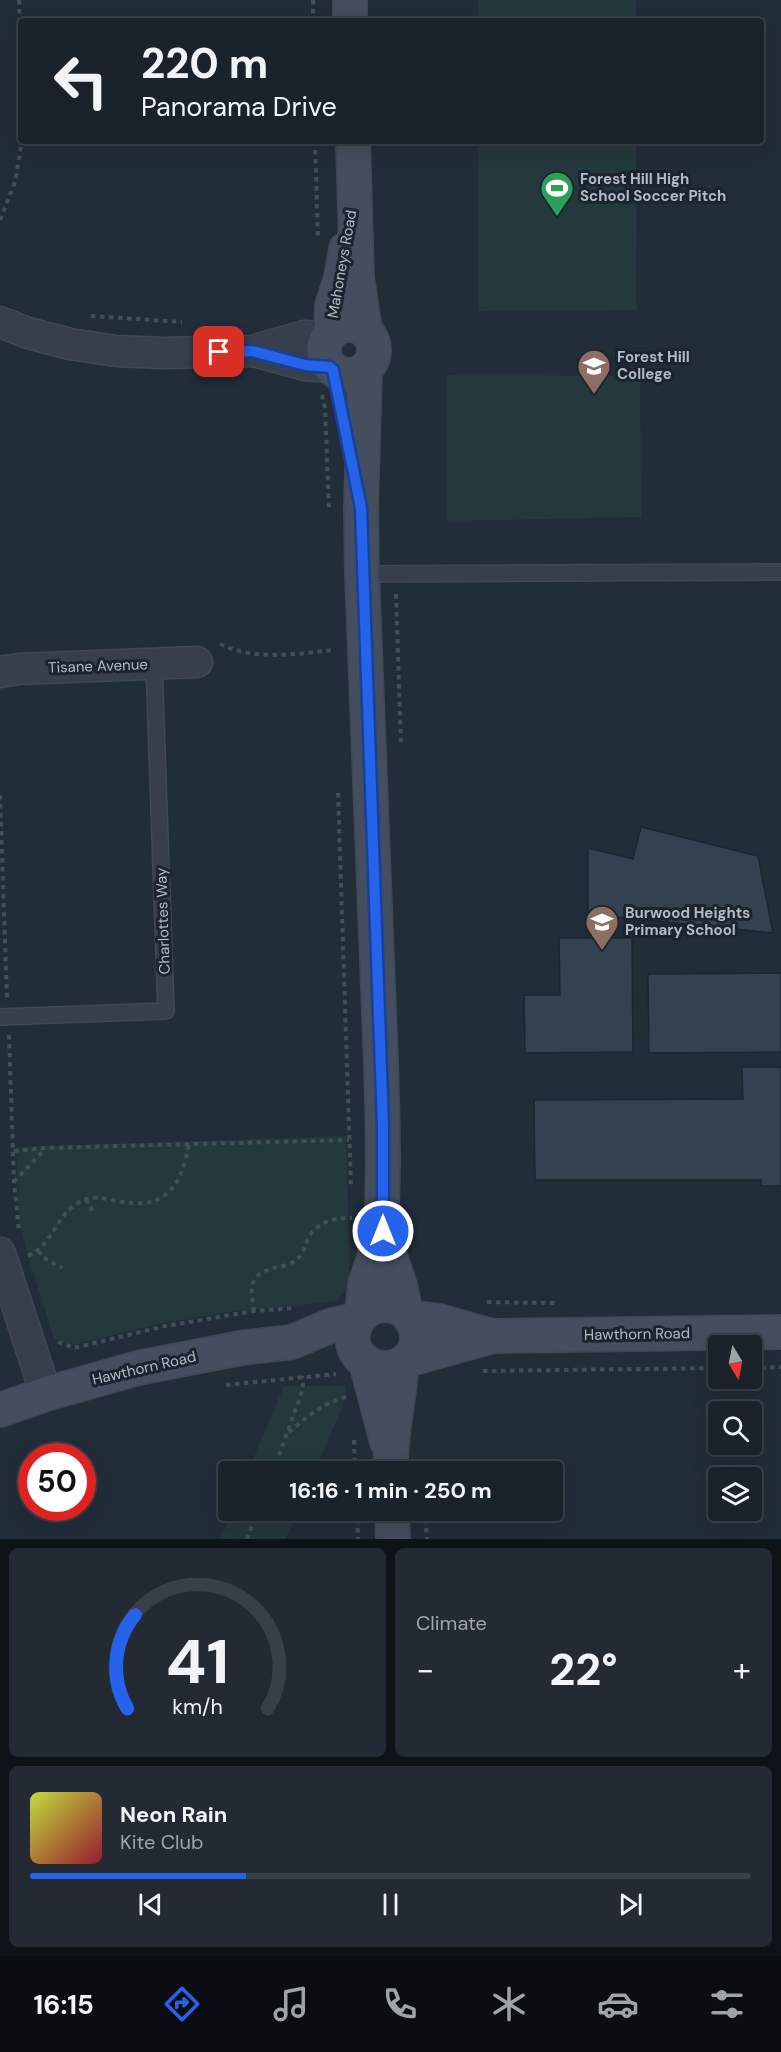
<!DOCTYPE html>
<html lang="en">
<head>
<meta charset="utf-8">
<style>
  :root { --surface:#1a222c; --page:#232a34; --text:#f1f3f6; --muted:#9fa4a9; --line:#383f48; --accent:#2563eb }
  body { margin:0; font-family:"DM Sans",sans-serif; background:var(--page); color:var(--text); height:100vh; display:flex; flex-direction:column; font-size:22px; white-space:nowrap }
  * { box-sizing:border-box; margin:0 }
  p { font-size:20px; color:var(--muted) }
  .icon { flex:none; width:33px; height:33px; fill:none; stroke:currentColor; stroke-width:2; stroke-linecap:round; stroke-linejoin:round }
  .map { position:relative; height:1539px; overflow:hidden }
  .drawer { display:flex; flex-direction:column; gap:9px; padding:9px; background:#0e1318; flex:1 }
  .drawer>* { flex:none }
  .top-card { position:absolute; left:18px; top:18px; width:746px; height:126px; border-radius:6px; box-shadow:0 6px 24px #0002,0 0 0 2px var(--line); background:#1a222c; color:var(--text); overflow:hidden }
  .needle { width:39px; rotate:170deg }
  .fabs { position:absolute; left:708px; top:1335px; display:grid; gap:12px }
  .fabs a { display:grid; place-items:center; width:54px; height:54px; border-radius:6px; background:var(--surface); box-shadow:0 6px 24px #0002,0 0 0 2px var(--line); font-size:30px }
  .speed { position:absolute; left:18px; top:1443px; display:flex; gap:12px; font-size:30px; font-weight:700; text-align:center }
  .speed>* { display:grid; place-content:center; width:78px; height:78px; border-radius:50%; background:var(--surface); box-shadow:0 6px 24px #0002,0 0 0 2px var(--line); line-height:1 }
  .speed .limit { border:9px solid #d22; background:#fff; color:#111 }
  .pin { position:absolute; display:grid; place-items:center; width:51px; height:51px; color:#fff; margin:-26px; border-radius:12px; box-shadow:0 3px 9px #0006 }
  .me { position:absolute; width:66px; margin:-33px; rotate:0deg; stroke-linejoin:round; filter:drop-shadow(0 0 4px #0008) }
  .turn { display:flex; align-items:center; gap:21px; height:126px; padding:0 24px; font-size:27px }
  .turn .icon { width:78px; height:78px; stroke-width:2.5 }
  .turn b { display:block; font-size:42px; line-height:51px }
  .big { font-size:45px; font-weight:700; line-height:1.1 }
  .drawer .tile { flex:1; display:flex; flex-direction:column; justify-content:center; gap:9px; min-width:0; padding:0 21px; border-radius:9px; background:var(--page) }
  .drawer .dial { align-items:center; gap:0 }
  .dial svg { height:156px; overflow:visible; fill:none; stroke:var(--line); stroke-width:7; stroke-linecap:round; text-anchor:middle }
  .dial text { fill:var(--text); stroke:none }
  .song { display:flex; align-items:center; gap:18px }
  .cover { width:72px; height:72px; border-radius:9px; background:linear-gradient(135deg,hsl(70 70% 55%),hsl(350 70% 35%)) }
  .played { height:6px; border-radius:3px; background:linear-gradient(90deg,var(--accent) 30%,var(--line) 30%) }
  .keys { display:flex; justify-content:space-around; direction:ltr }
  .heat { display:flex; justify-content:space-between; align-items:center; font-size:33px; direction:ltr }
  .drawer .tiles { flex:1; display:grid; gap:9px; grid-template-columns:1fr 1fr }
  .tile:last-child { grid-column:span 2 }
  .trip { position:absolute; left:218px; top:1461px; width:345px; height:60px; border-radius:6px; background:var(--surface); box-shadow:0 6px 24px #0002,0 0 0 2px var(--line); font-weight:700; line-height:60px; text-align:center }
  .tab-bar { display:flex; height:96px; justify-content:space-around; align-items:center; background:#0a0e12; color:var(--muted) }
  .tab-bar .icon { width:42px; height:42px }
  .tab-bar .current { color:var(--accent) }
  .tab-bar b { font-size:27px; color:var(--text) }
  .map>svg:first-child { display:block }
  .green { fill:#24393b }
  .building { fill:#344151; stroke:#1d2631; stroke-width:1.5 }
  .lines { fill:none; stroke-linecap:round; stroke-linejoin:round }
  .lane-casing { stroke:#3f4854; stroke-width:18 }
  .street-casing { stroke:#3f4854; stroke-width:33 }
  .secondary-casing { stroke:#3f4854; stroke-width:36 }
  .path { stroke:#3d5254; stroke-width:4; stroke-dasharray:4.5 4.5; stroke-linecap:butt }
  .lane { stroke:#363f4b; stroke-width:15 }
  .street { stroke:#363f4b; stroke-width:30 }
  .secondary { stroke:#444e5e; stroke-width:33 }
  .route-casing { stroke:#184099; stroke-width:15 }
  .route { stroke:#2563eb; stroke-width:10 }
  .labels { text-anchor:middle; stroke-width:6; stroke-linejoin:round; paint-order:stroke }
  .poi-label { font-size:15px; font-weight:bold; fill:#b1bac7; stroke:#1b242f; text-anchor:start }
  .street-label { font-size:15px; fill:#b1bac7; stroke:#1b242f }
</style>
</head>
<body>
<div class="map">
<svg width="781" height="1539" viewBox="0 0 781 1539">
  <rect width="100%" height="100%" fill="#222d3a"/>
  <!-- green -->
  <g class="green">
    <rect x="478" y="0" width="158" height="21"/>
    <polygon points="478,141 636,141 637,310 478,311"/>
    <polygon points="447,375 640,376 641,517 446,521"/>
    <polygon points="346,1136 350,1281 348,1289 336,1301 228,1312 153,1325 74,1345 69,1345 54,1338 26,1250 19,1219 16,1147"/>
    <polygon points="284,1386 345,1386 346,1398 315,1471 248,1471"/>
    <polygon points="232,1511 232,1510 298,1511 286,1539 220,1539"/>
  </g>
  <!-- building -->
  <g class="building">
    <polygon points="641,827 758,856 773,933 588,914 588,848 633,859"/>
    <polygon points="559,938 632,938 633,1052 525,1053 524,995 560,995"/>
    <polygon points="781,973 781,1052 649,1053 648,974"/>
    <polygon points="742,1067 781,1067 781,1186 761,1186 761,1180 535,1180 534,1100 743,1099"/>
  </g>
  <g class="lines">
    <defs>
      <g id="lane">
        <polyline points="362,574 781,572"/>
        <polyline points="0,1017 166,1011 154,664"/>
      </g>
      <g id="street">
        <polyline points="0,322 28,333 70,344 116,351 163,353 252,351 304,336 327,338"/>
        <polyline points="254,351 305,365 330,367"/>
        <polyline points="0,672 19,669 197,662"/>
        <polyline points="0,1253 46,1394"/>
      </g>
      <g id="secondary">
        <polyline points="350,0 350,21"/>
        <polyline points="353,141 357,278 365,330"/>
        <circle cx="349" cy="350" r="25"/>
        <polyline points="331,333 332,306 341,278 346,249"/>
        <path d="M365,370L361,508L362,574C368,737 375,900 381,1063C382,1096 383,1129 383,1162C383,1184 381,1207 383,1229C385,1247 394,1266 399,1283C402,1292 403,1302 406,1311C410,1320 417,1325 417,1336C418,1363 387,1377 366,1362C334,1341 364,1286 407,1312"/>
        <polyline points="362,1314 365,1285 383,1231"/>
        <polyline points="412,1318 439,1321 492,1336"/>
        <polyline points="407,1360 493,1336 781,1332"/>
        <polyline points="366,1362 387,1442"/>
        <polyline points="0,1410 46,1394 138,1368 241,1348 292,1342 330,1326 358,1319"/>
        <path d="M391,1472C389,1436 400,1401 401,1365"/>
        <polyline points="392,1510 393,1539"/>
      </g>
    </defs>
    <!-- lane casing -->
    <use href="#lane" class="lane-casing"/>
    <!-- street casing -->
    <use href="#street" class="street-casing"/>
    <!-- secondary casing -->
    <use href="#secondary" class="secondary-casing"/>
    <!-- path -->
    <g class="path">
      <polyline points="19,0 21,58"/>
      <polyline points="313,0 313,21"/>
      <polyline points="315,141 318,238"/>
      <polyline points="0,220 15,182 22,141"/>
      <polyline points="91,316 182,322"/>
      <polyline points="322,395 325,408 329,510"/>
      <polyline points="396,594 401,746"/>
      <path d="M220,644C255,661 297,654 334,650"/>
      <polyline points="338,793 351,1187"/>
      <polyline points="0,795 7,998"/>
      <polyline points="9,1035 14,1182 19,1231"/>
      <polyline points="14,1151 45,1148 349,1140"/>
      <polyline points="14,1182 45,1149"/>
      <polyline points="86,1199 94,1213"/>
      <polyline points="38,1251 46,1259 62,1268"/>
      <path d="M28,1256C54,1244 54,1217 78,1203C94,1193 106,1200 123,1202C169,1209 181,1184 189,1144"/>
      <polyline points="487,1302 555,1303"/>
      <path d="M254,1311C253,1302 249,1287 255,1279C262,1267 281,1269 293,1262C304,1256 304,1245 310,1235C320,1221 336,1217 352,1218"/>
      <polyline points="58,1342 74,1348 165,1326 254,1311 294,1308"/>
      <polyline points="752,1368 781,1367"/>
      <polyline points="483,1371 718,1368"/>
      <polyline points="226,1385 336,1374"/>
      <path d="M289,1432C304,1419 326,1401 346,1397"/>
      <polyline points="354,1440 355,1472"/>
      <polyline points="273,1472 301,1394 303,1385 302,1376"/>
      <polyline points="357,1510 358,1539"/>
      <polyline points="425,1510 427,1539"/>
      <polyline points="247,1539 258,1510"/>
    </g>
    <!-- lane -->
    <use href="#lane" class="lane"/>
    <!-- street -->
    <use href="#street" class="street"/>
    <!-- secondary -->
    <use href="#secondary" class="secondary"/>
  </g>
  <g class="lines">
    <defs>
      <polyline id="route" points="219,352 252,351 305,365 330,367 333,370 361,508 383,1126 383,1231"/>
    </defs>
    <!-- route casing -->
    <use href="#route" class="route-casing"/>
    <!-- route -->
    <use href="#route" class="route"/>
  </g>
  <!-- icons -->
  <defs>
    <symbol id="stadium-pin" viewBox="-11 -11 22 30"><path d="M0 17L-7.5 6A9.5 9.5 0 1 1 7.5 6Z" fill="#2e9e5b" stroke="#1b242f"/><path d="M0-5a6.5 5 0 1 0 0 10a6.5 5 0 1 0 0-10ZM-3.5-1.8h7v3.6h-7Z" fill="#fff"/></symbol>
    <symbol id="school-pin" viewBox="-11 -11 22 30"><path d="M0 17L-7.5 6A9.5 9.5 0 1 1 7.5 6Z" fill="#8d6e63" stroke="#1b242f"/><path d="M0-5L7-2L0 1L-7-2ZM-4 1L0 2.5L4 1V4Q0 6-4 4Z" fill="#fff"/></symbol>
  </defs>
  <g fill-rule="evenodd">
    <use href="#stadium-pin" x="538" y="169" width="38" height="52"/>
    <use href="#school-pin" x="575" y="347" width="38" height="52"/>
    <use href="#school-pin" x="583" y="903" width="38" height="52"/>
  </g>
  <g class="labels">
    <!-- poi labels -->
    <g class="poi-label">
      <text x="580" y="184">Forest Hill High<tspan x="580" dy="17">School Soccer Pitch</tspan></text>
      <text x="617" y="362">Forest Hill<tspan x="617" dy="17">College</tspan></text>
      <text x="625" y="918">Burwood Heights<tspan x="625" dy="17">Primary School</tspan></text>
    </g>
    <!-- street labels -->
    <g class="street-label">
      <text transform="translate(342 264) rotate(-80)" y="5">Mahoneys Road</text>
      <text transform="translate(98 666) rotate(-2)" y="5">Tisane Avenue</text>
      <text transform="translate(163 921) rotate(-92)" y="5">Charlottes Way</text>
      <text transform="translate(637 1334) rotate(-1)" y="5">Hawthorn Road</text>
      <text transform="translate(144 1368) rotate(-13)" y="5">Hawthorn Road</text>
    </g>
  </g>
</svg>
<div class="fabs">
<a><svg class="needle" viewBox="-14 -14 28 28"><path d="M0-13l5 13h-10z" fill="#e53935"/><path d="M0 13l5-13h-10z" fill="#9fa4a9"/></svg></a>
<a><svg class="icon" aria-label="search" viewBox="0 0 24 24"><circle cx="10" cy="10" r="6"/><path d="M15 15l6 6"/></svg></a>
<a><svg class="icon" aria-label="layers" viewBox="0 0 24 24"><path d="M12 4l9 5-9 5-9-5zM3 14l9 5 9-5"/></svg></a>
</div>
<div class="speed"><div class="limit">50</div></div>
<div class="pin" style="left:219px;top:352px;background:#d93025"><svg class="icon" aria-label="arrive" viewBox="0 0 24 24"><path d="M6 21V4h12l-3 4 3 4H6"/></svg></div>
<svg class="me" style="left:383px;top:1231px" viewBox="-20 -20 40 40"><circle r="17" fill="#2563eb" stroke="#fff" stroke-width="3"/><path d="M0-11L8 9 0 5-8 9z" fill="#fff"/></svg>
<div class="trip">16:16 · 1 min · 250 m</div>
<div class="top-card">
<div class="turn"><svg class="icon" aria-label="left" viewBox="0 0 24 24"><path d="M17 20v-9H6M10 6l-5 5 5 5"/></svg><div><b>220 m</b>Panorama Drive</div></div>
</div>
</div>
<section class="drawer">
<div class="tiles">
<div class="tile dial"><svg viewBox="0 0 100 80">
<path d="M14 69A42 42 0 1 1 86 69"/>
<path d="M14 69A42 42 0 0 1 18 21" stroke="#2563eb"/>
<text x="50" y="56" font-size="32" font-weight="700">41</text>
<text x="50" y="72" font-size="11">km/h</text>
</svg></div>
<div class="tile"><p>Climate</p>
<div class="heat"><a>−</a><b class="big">22°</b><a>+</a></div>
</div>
<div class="tile">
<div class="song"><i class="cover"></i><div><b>Neon Rain</b><p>Kite Club</p></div></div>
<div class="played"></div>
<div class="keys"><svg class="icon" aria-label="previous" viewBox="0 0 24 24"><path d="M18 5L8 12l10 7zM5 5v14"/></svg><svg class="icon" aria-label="pause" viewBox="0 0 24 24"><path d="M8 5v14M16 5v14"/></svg><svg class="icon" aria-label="next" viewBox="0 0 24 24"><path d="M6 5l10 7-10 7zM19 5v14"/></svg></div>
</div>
</div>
</section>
<nav class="tab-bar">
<b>16:15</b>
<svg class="icon current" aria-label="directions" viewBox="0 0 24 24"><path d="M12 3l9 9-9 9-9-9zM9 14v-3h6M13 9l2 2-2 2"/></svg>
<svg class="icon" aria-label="music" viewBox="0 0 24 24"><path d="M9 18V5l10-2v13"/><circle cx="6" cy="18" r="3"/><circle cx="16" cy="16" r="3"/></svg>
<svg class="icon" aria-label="phone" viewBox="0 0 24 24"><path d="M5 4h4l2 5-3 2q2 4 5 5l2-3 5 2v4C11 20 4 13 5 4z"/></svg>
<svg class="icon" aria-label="climate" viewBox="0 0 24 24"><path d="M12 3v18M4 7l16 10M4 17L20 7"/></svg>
<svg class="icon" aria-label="car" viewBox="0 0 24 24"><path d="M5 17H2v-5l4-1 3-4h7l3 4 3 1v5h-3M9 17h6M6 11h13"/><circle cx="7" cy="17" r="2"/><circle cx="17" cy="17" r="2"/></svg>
<svg class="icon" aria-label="filters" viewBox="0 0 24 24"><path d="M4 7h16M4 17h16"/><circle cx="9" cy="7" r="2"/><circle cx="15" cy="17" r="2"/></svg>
</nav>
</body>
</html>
